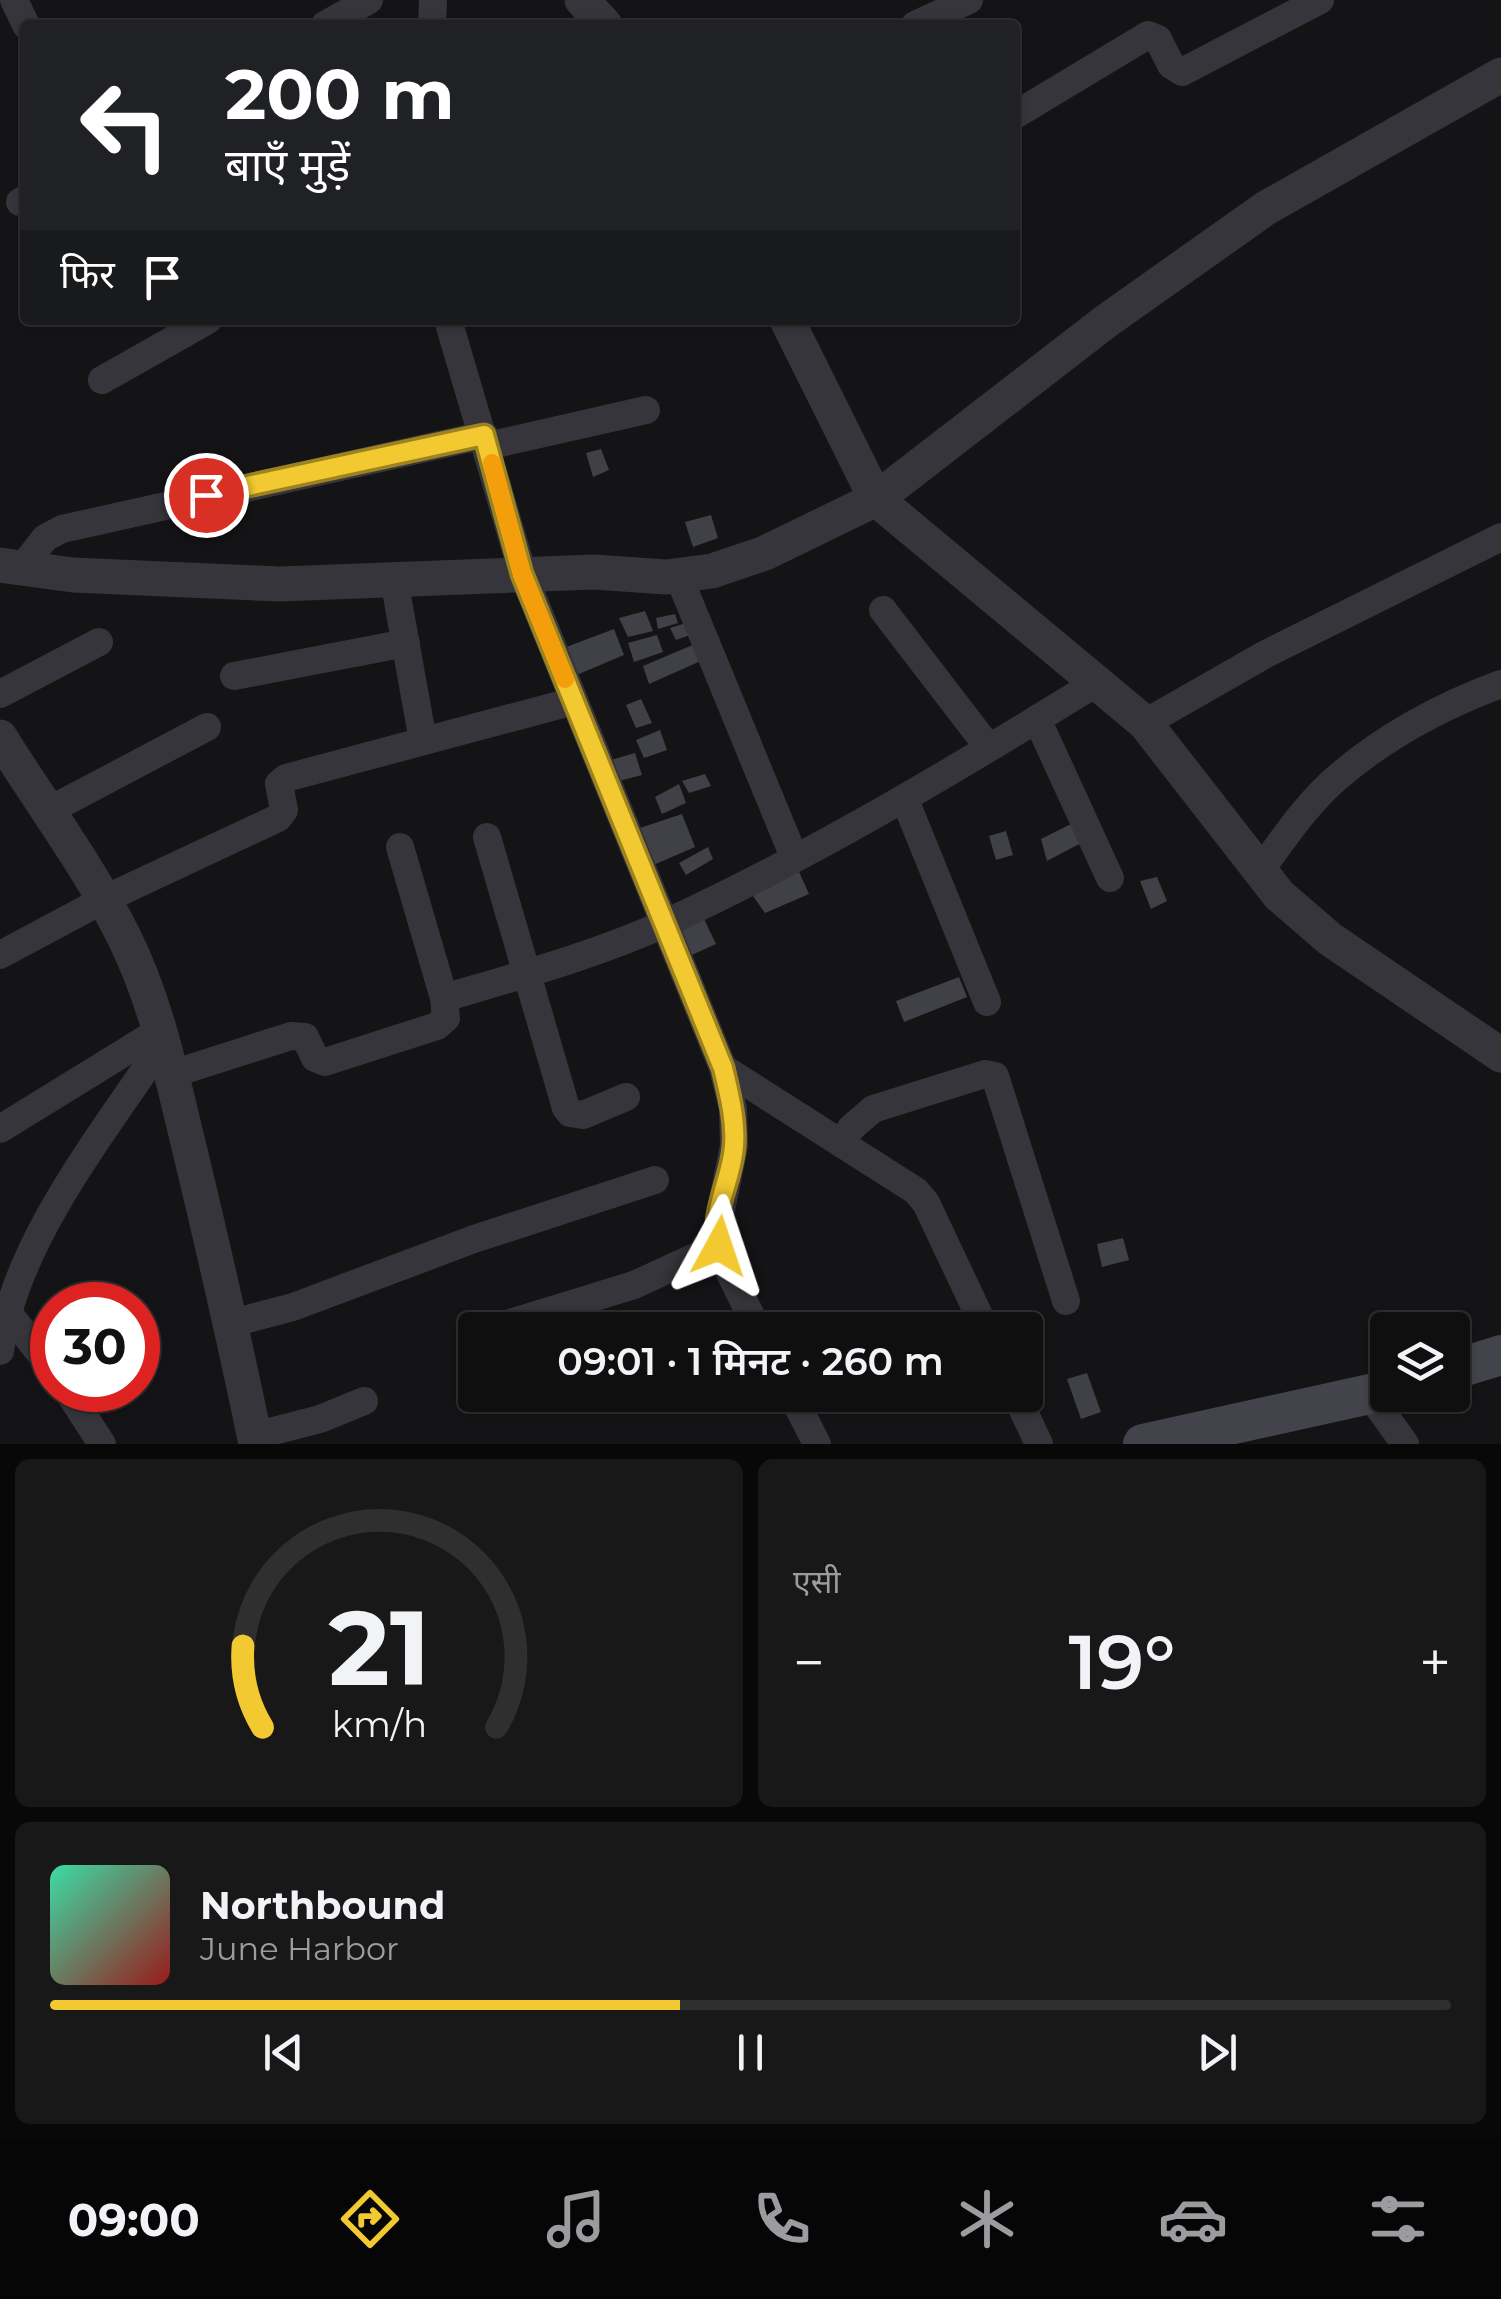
<!DOCTYPE html>
<html lang="hi">
<head>
<meta charset="utf-8">
<style>
  :root { --surface:#0f0f10; --page:#181819; --text:#f1f3f6; --muted:#9b9c9f; --line:#2f2f30; --accent:#f2c930 }
  body { margin:0; font-family:Montserrat,"Noto Sans Devanagari",sans-serif; background:var(--page); color:var(--text); height:100vh; display:flex; flex-direction:column; font-size:38px; white-space:nowrap }
  * { box-sizing:border-box; margin:0 }
  p { font-size:32px; color:var(--muted) }
  .icon { flex:none; width:55px; height:55px; fill:none; stroke:currentColor; stroke-width:2; stroke-linecap:round; stroke-linejoin:round }
  .map { position:relative; height:1444px; overflow:hidden }
  .sheet { display:flex; flex-direction:column; gap:15px; padding:15px; background:#080809; flex:1 }
  .sheet>* { flex:none }
  .hud { position:absolute; left:20px; top:20px; width:1000px; height:305px; border-radius:10px; box-shadow:0 2px 8px #0004,0 0 0 2px var(--line); background:#202124; color:#fff; overflow:hidden }
  .controls { position:absolute; left:1370px; top:1312px; display:grid; gap:20px }
  .controls a { display:grid; place-items:center; width:100px; height:100px; border-radius:10px; background:var(--surface); box-shadow:0 2px 8px #0004,0 0 0 2px var(--line); font-size:50px }
  .speed { position:absolute; left:30px; top:1282px; display:flex; gap:20px; font-size:50px; font-weight:700; text-align:center }
  .speed>* { display:grid; place-content:center; width:130px; height:130px; border-radius:50%; background:var(--surface); box-shadow:0 2px 8px #0004,0 0 0 2px var(--line); line-height:1 }
  .speed .limit { border:15px solid #d22; background:#fff; color:#111 }
  .pin { position:absolute; display:grid; place-items:center; width:85px; height:85px; color:#fff; margin:-42px; border:5px solid #fff; border-radius:50%; box-shadow:0 2px 10px #0007 }
  .me { position:absolute; width:110px; margin:-55px; rotate:5deg; stroke-linejoin:round; filter:drop-shadow(0 0 8px #0008) }
  .turn { display:flex; align-items:center; gap:35px; height:210px; padding:0 40px; font-size:45px }
  .turn .icon { width:130px; height:130px; stroke-width:2.5 }
  .turn b { display:block; font-size:70px; line-height:85px }
  .then { display:flex; align-items:center; height:95px; padding:0 40px; background:#0003; gap:20px; font-size:38px }
  .big { font-size:75px; font-weight:600; line-height:1.1 }
  .sheet .card { flex:1; display:flex; flex-direction:column; justify-content:center; gap:15px; min-width:0; padding:0 35px; border-radius:15px; background:var(--page) }
  .sheet .dial { align-items:center; gap:0 }
  .dial svg { height:260px; overflow:visible; fill:none; stroke:var(--line); stroke-width:7; stroke-linecap:round; text-anchor:middle }
  .dial text { fill:var(--text); stroke:none }
  .song { display:flex; align-items:center; gap:30px }
  .cover { width:120px; height:120px; border-radius:15px; background:linear-gradient(135deg,hsl(160 70% 55%),hsl(0 70% 35%)) }
  .played { height:10px; border-radius:5px; background:linear-gradient(90deg,var(--accent) 45%,var(--line) 45%) }
  .keys { display:flex; justify-content:space-around; direction:ltr }
  .heat { display:flex; justify-content:space-between; align-items:center; font-size:55px; direction:ltr }
  .sheet .tiles { flex:1; display:grid; gap:15px; grid-template-columns:1fr 1fr }
  .card:last-child { grid-column:span 2 }
  .trip { position:absolute; left:458px; top:1312px; width:585px; height:100px; border-radius:10px; background:var(--surface); box-shadow:0 2px 8px #0004,0 0 0 2px var(--line); font-weight:600; line-height:100px; text-align:center }
  .tab-bar { display:flex; height:160px; justify-content:space-around; align-items:center; background:#060606; color:var(--muted) }
  .tab-bar .icon { width:70px; height:70px }
  .tab-bar .selected { color:var(--accent) }
  .tab-bar b { font-size:45px; color:var(--text) }
  .map>svg:first-child { display:block }
  .building { fill:#404146 }
  .lines { fill:none; stroke-linecap:round; stroke-linejoin:round }
  .minor { stroke:#35353b; stroke-width:28 }
  .tertiary { stroke:#35353b; stroke-width:35 }
  .secondary { stroke:#43444b; stroke-width:40 }
  .route-casing { stroke:#9d831f; stroke-width:25 }
  .route { stroke:#f2c930; stroke-width:18 }
  .slow { stroke:#f59e0b; stroke-width:18 }
</style>
</head>
<body>
<div class="map">
<svg width="1501" height="1444" viewBox="0 0 1501 1444">
  <rect width="100%" height="100%" fill="#141416"/>
  <!-- building -->
  <g class="building">
    <polygon points="601,449 609,470 593,477 586,453"/>
    <polygon points="711,515 718,538 693,547 685,522"/>
    <polygon points="645,611 653,631 628,637 619,618"/>
    <polygon points="675,614 678,623 658,629 656,618"/>
    <polygon points="689,622 693,634 676,640 670,628"/>
    <polygon points="614,629 624,655 572,677 561,649"/>
    <polygon points="657,635 663,652 634,662 628,643"/>
    <polygon points="695,644 703,660 649,684 643,666"/>
    <polygon points="641,699 652,723 636,728 626,705"/>
    <polygon points="660,730 667,750 644,758 636,740"/>
    <polygon points="635,753 642,775 619,781 611,760"/>
    <polygon points="705,774 711,786 689,793 682,781"/>
    <polygon points="679,784 686,803 662,814 655,797"/>
    <polygon points="682,814 695,847 642,870 634,830"/>
    <polygon points="1071,824 1081,843 1047,861 1041,839"/>
    <polygon points="1006,831 1013,855 996,860 989,836"/>
    <polygon points="708,847 713,859 686,875 679,863"/>
    <polygon points="796,865 809,894 765,913 745,885"/>
    <polygon points="1157,877 1167,901 1151,909 1140,881"/>
    <polygon points="704,919 716,944 685,958 675,931"/>
    <polygon points="959,977 967,997 904,1022 896,1001"/>
    <polygon points="1123,1238 1129,1260 1102,1267 1097,1244"/>
    <polygon points="1087,1373 1101,1412 1081,1419 1067,1379"/>
  </g>
  <g class="lines">
    <!-- minor -->
    <g class="minor">
      <polyline points="14,0 26,25"/>
      <polyline points="325,25 369,0"/>
      <polyline points="432,25 433,0"/>
      <polyline points="915,25 969,0"/>
      <polyline points="1015,115 1148,35 1158,39 1171,65 1182,72 1320,0"/>
      <polyline points="20,202 25,199"/>
      <polyline points="448,320 523,574 723,1068 733,1109 734,1146 716,1235 723,1259 758,1330"/>
      <polyline points="102,380 208,320"/>
      <polyline points="487,446 646,410"/>
      <polyline points="21,569 45,538 62,529 484,435"/>
      <polyline points="678,575 794,857"/>
      <polyline points="394,579 423,741"/>
      <polyline points="883,610 989,748"/>
      <polyline points="234,676 406,643"/>
      <polyline points="0,694 99,642"/>
      <polyline points="1037,719 1110,878"/>
      <polyline points="1145,723 1266,654 1501,537"/>
      <polyline points="905,800 987,1002"/>
      <polyline points="46,812 207,727"/>
      <polyline points="487,837 566,1108 570,1113 583,1115 626,1097"/>
      <polyline points="400,847 444,998"/>
      <path d="M1260,871C1284,838 1308,802 1339,776C1386,736 1444,705 1501,684"/>
      <polyline points="0,955 103,900 278,818 284,810 279,784 286,778 574,701"/>
      <polyline points="723,1068 916,1191 926,1203 986,1330"/>
      <path d="M172,1074L291,1036L305,1037L315,1058L325,1062L437,1026L446,1018L444,998C518,976 596,955 666,923C815,854 956,769 1096,683"/>
      <polyline points="0,1129 159,1031"/>
      <polyline points="842,1144 851,1128 873,1109 985,1074 995,1076 1066,1301"/>
      <polyline points="8,1313 52,1368"/>
      <polyline points="232,1323 293,1307 474,1239 655,1180"/>
      <polyline points="487,1330 634,1285 719,1246"/>
      <path d="M0,1351C15,1241 103,1134 163,1043"/>
      <polyline points="67,1390 102,1444"/>
      <polyline points="792,1395 817,1444"/>
      <polyline points="1016,1395 1039,1444"/>
      <polyline points="1370,1395 1405,1444"/>
      <polyline points="254,1436 320,1419 364,1401"/>
    </g>
    <!-- tertiary -->
    <g class="tertiary">
      <polyline points="582,0 605,25"/>
      <polyline points="787,320 876,499 1145,723 1279,895 1330,939 1501,1055"/>
      <polyline points="0,565 73,575 280,584 594,572 666,577 712,571 765,553 876,499 1105,322 1266,208 1501,75"/>
      <path d="M0,737C41,803 90,868 124,937C158,1005 173,1082 191,1155C214,1251 236,1347 256,1444"/>
    </g>
    <!-- secondary -->
    <g class="secondary">
      <polyline points="1452,1370 1501,1355"/>
      <polyline points="1143,1444 1388,1390"/>
    </g>
  </g>
  <g class="lines">
    <defs>
      <path id="route" d="M206,495L484,435L522,574L723,1068C729,1093 736,1120 734,1146C732,1179 710,1213 719,1246"/>
    </defs>
    <!-- route casing -->
    <use href="#route" class="route-casing"/>
    <!-- route -->
    <use href="#route" class="route"/>
    <!-- slow -->
    <polyline class="slow" points="492,463 522,574 565,679"/>
  </g>
</svg>
<div class="controls">
<a><svg class="icon" aria-label="layers" viewBox="0 0 24 24"><path d="M12 4l9 5-9 5-9-5zM3 14l9 5 9-5"/></svg></a>
</div>
<div class="speed"><div class="limit">30</div></div>
<div class="pin" style="left:206px;top:495px;background:#d93025"><svg class="icon" aria-label="arrive" viewBox="0 0 24 24"><path d="M6 21V4h12l-3 4 3 4H6"/></svg></div>
<svg class="me" style="left:719px;top:1246px" viewBox="-20 -20 40 40"><path d="M0-17L14 15 0 8-14 15z" fill="#f2c930" stroke="#fff" stroke-width="4"/></svg>
<div class="trip">09:01 · 1 मिनट · 260 m</div>
<div class="hud">
<div class="turn"><svg class="icon" aria-label="left" viewBox="0 0 24 24"><path d="M17 20v-9H6M10 6l-5 5 5 5"/></svg><div><b>200 m</b>बाएँ मुड़ें</div></div>
<div class="then">फिर<svg class="icon" aria-label="arrive" viewBox="0 0 24 24"><path d="M6 21V4h12l-3 4 3 4H6"/></svg></div>
</div>
</div>
<section class="sheet">
<div class="tiles">
<div class="card dial"><svg viewBox="0 0 100 80">
<path d="M14 69A42 42 0 1 1 86 69"/>
<path d="M14 69A42 42 0 0 1 8 44" stroke="#f2c930"/>
<text x="50" y="56" font-size="32" font-weight="700">21</text>
<text x="50" y="72" font-size="11">km/h</text>
</svg></div>
<div class="card"><p>एसी</p>
<div class="heat"><a>−</a><b class="big">19°</b><a>+</a></div>
</div>
<div class="card">
<div class="song"><i class="cover"></i><div><b>Northbound</b><p>June Harbor</p></div></div>
<div class="played"></div>
<div class="keys"><svg class="icon" aria-label="previous" viewBox="0 0 24 24"><path d="M18 5L8 12l10 7zM5 5v14"/></svg><svg class="icon" aria-label="pause" viewBox="0 0 24 24"><path d="M8 5v14M16 5v14"/></svg><svg class="icon" aria-label="next" viewBox="0 0 24 24"><path d="M6 5l10 7-10 7zM19 5v14"/></svg></div>
</div>
</div>
</section>
<nav class="tab-bar">
<b>09:00</b>
<svg class="icon selected" aria-label="directions" viewBox="0 0 24 24"><path d="M12 3l9 9-9 9-9-9zM9 14v-3h6M13 9l2 2-2 2"/></svg>
<svg class="icon" aria-label="music" viewBox="0 0 24 24"><path d="M9 18V5l10-2v13"/><circle cx="6" cy="18" r="3"/><circle cx="16" cy="16" r="3"/></svg>
<svg class="icon" aria-label="phone" viewBox="0 0 24 24"><path d="M5 4h4l2 5-3 2q2 4 5 5l2-3 5 2v4C11 20 4 13 5 4z"/></svg>
<svg class="icon" aria-label="climate" viewBox="0 0 24 24"><path d="M12 3v18M4 7l16 10M4 17L20 7"/></svg>
<svg class="icon" aria-label="car" viewBox="0 0 24 24"><path d="M5 17H2v-5l4-1 3-4h7l3 4 3 1v5h-3M9 17h6M6 11h13"/><circle cx="7" cy="17" r="2"/><circle cx="17" cy="17" r="2"/></svg>
<svg class="icon" aria-label="filters" viewBox="0 0 24 24"><path d="M4 7h16M4 17h16"/><circle cx="9" cy="7" r="2"/><circle cx="15" cy="17" r="2"/></svg>
</nav>
</body>
</html>
